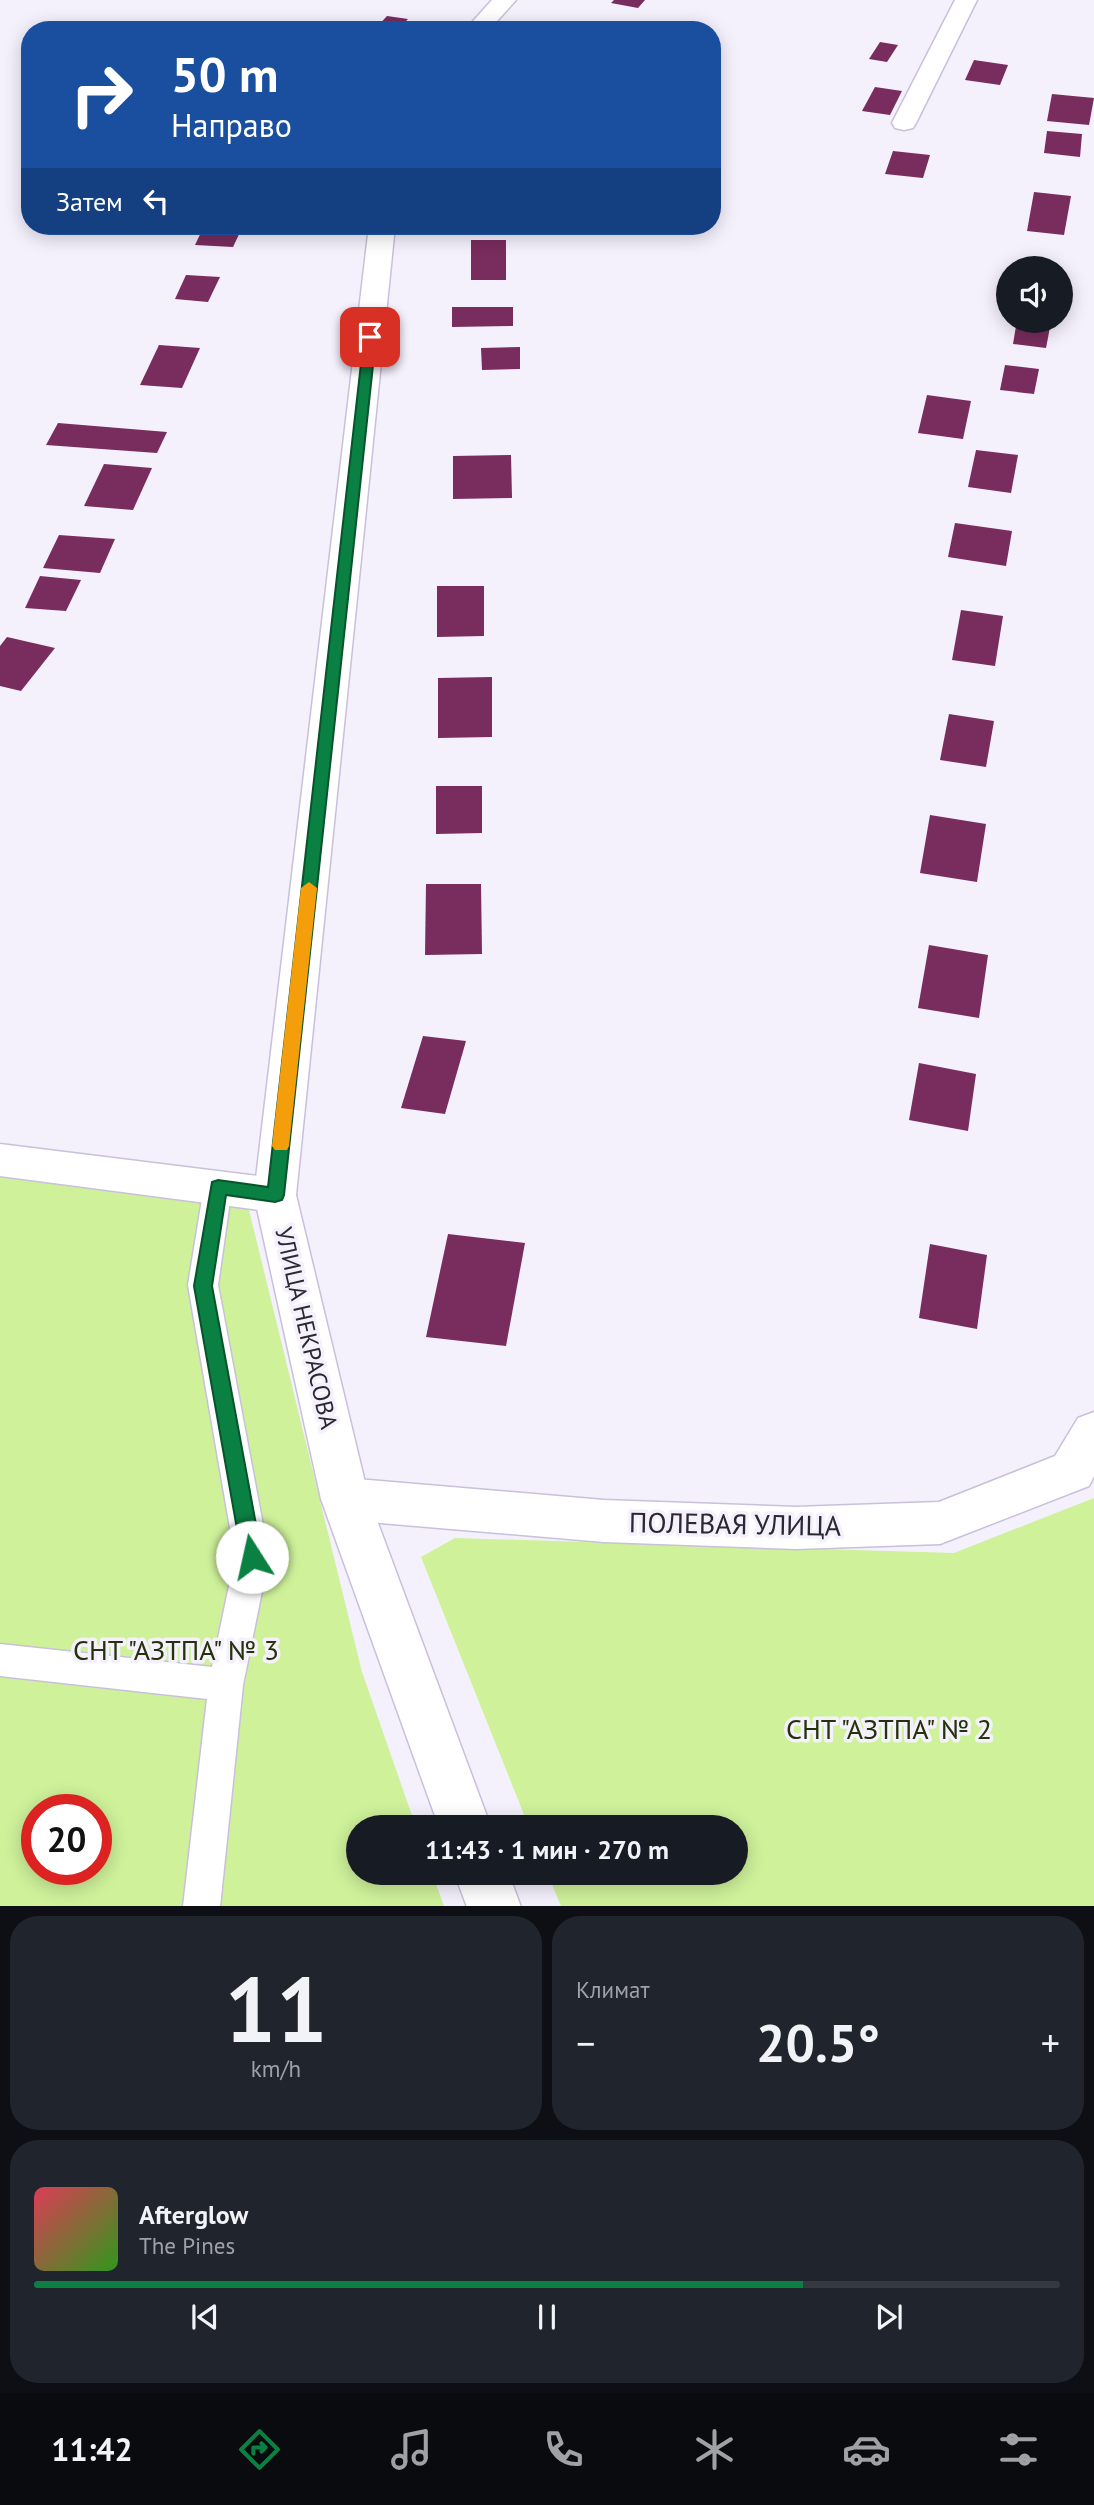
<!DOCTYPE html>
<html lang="ru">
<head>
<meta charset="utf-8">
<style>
  :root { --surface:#171b24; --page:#20242c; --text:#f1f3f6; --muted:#9ea1a6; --line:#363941; --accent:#0b8043 }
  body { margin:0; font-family:"PT Sans",sans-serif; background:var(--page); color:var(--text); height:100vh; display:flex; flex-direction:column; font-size:26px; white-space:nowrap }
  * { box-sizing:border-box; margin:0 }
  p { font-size:23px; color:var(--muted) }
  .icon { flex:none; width:38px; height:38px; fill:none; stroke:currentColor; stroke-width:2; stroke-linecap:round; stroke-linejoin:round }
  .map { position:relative; height:1906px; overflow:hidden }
  .side { display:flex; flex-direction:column; gap:10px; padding:10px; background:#0d0f14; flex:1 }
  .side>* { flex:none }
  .hud { position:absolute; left:21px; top:21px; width:700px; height:214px; border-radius:28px; box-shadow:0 4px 18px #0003; background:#1a4fa0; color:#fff; overflow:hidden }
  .tools { position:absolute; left:996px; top:256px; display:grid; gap:14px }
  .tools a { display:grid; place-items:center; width:77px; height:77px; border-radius:50%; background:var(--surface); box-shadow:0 4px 18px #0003; font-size:35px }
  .speed { position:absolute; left:21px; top:1794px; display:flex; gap:14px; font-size:35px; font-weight:700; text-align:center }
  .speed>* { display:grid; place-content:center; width:91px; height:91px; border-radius:50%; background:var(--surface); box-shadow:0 4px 18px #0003; line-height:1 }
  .speed .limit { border:10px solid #d22; background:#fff; color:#111 }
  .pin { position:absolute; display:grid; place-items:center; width:60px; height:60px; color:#fff; margin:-30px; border-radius:14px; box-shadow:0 4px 10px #0006 }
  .me { position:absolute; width:77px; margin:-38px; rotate:350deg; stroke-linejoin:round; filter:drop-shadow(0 0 5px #0008) }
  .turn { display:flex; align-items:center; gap:24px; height:147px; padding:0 35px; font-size:32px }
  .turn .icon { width:91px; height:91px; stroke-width:2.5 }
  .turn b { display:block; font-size:49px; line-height:60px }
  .then { display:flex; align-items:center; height:66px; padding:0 35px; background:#0003; gap:14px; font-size:26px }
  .big { font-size:52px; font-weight:600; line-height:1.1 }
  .side .widget { flex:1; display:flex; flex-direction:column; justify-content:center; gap:10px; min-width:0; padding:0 24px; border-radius:28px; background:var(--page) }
  .side .dial { align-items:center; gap:0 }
  .dial b { font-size:91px; line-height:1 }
  .song { display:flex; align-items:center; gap:21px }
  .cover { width:84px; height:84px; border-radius:10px; background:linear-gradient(135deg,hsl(350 70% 55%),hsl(110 70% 35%)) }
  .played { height:7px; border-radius:4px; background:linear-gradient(90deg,var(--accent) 75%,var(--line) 75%) }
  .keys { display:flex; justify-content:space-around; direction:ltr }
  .heat { display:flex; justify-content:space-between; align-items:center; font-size:38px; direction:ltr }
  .side .tiles { flex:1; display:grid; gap:10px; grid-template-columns:1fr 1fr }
  .widget:last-child { grid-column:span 2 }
  .trip { position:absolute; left:346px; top:1815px; width:402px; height:70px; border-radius:35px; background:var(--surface); box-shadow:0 4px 18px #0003; font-weight:600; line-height:70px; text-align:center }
  .tabs { display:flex; height:112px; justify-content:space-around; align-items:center; background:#090b0e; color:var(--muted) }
  .tabs .icon { width:49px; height:49px }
  .tabs .active { color:var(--accent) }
  .tabs b { font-size:32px; color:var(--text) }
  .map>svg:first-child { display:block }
  .green { fill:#cef19a; fill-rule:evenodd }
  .building { fill:#792c5e }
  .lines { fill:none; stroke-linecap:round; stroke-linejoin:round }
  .lane-casing { stroke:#c9c0db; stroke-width:3 }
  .street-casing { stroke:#c9c0db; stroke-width:3 }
  .secondary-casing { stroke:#c9c0db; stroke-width:3 }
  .lane { fill:#fff; fill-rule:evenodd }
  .street { fill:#fff; fill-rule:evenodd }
  .secondary { fill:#fff; fill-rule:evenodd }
  .route { fill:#0b8043; stroke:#07532c; stroke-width:2 }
  .slow { fill:#f59e0b }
  .labels { text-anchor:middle; stroke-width:7; stroke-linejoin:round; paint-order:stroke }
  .street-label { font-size:24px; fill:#2c2833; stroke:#f4f0fc }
  .near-street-label { font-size:28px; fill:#2c2833; stroke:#f4f0fc }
  .near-park-label { font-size:28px; fill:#24310b; stroke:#f4f0fc }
</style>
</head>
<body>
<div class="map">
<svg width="1094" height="1907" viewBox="0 0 1094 1907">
  <rect width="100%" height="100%" fill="#f4f0fc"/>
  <!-- green -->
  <g class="green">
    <path d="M0,1176L248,1206L362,1672L416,1827H359V1872L432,1873L444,1906L0,1907ZM37,1810H96V1869H37Z"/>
    <polygon points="1094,1498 1094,1906 561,1906 547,1873 737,1872 737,1827 529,1827 421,1557 455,1538 954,1553"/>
  </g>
  <!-- building -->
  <g class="building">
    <polygon points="614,0 645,0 638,8 611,3"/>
    <polygon points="387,16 408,19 398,30 374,30"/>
    <polygon points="880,42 898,45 887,62 869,59"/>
    <polygon points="974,60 1008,65 1000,85 965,80"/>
    <polygon points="875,87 902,91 890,115 862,111"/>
    <polygon points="1052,94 1094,98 1089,125 1047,121"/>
    <polygon points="1047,131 1082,134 1080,157 1044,153"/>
    <polygon points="893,151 930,155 923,178 885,174"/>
    <polygon points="1034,192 1071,196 1064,235 1027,231"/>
    <polygon points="204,226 243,226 233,247 195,245"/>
    <rect x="471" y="240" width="35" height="40"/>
    <polygon points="186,275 220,277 208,302 175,299"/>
    <polygon points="452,307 513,307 513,326 452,327"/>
    <polygon points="1017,320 1051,322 1046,348 1013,344"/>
    <polygon points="159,345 200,348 182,388 140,385"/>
    <polygon points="520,347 520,369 482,370 481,348"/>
    <polygon points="1005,365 1039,369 1034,394 1000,390"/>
    <polygon points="927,395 971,401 963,439 918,433"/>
    <polygon points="58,423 167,432 157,453 46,445"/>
    <polygon points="976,450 1018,455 1011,493 968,487"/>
    <polygon points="511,455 512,498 453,499 453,456"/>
    <polygon points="104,464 152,468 133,510 84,506"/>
    <polygon points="955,523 1012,531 1006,566 948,557"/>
    <polygon points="59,535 115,539 100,573 43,568"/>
    <polygon points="40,576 81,580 66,611 25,608"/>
    <polygon points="437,586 484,586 484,636 437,637"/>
    <polygon points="961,610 1003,616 995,666 952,660"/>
    <polygon points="7,637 55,648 21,691 0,686 0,646"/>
    <polygon points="492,677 492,737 438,738 438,678"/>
    <polygon points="949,714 994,721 986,767 940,760"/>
    <polygon points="436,786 482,786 482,833 436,834"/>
    <polygon points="930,815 986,824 977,882 920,873"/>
    <polygon points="426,884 481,884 482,954 425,955"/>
    <polygon points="929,945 988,955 979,1018 918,1008"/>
    <polygon points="423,1036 466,1041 445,1114 401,1108"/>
    <polygon points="919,1063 976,1074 968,1131 909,1120"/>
    <polygon points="448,1234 525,1243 506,1346 426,1337"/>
    <polygon points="930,1244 987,1255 977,1329 919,1318"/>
  </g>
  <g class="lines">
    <defs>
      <polygon id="lane" points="218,1176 228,1179 232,1187 218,1285 269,1557 243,1685 220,1907 183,1907 207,1699 0,1676 0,1644 212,1667 235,1557 188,1285 204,1187 208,1179"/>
      <g id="street">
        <polygon points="955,0 977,0 916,123 913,128 904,130 895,128 892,123"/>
        <polygon points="0,1144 275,1178 290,1183 296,1195 290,1207 275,1212 0,1176"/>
        <polygon points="1094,1412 1094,1476 1089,1486 940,1544 796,1549 604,1542 345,1520 328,1514 321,1499 328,1484 345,1478 604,1500 796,1507 939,1502 1055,1456 1078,1418"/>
      </g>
      <g id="secondary">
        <polygon points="492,0 516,0 489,30 465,30"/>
        <polygon points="369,226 395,226 296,1195 369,1499 491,1827 439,1827 321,1499 254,1195"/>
        <polygon points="454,1872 508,1872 521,1907 467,1907"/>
      </g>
    </defs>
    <!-- lane casing -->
    <use href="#lane" class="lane-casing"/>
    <!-- street casing -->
    <use href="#street" class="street-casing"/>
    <!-- secondary casing -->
    <use href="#secondary" class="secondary-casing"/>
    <!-- lane -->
    <use href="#lane" class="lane"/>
    <!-- street -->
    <use href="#street" class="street"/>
    <!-- secondary -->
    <use href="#secondary" class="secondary"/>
  </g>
  <!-- route -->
  <polygon class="route" points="370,333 376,337 284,1195 282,1200 275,1202 226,1195 212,1286 262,1557 259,1564 252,1566 245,1564 242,1557 194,1286 212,1182 218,1180 268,1187 364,337"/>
  <!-- slow -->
  <polygon class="slow" points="309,882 317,888 289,1146 287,1150 275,1150 272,1146 301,888"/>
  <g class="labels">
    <!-- street labels -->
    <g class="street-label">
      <text transform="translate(306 1328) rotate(77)" y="8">УЛИЦА НЕКРАСОВА</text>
    </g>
    <!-- near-street labels -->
    <g class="near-street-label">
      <text transform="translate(735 1524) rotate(1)" y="10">ПОЛЕВАЯ УЛИЦА</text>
    </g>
    <!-- near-park labels -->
    <g class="near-park-label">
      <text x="176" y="1660">СНТ "АЗТПА" № 3</text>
      <text x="889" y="1739">СНТ "АЗТПА" № 2</text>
    </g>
  </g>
</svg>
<div class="tools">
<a><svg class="icon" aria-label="sound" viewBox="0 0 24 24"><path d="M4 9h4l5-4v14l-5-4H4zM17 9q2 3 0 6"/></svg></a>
</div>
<div class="speed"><div class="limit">20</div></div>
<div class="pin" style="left:370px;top:337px;background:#d93025"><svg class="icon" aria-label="arrive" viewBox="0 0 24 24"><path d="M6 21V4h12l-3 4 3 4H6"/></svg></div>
<svg class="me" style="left:252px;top:1557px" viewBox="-20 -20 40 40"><circle r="19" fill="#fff"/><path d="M0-13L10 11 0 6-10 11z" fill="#0b8043"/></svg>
<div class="trip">11:43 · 1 мин · 270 m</div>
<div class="hud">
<div class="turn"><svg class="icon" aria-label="right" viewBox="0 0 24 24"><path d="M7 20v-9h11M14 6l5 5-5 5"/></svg><div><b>50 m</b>Направо</div></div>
<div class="then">Затем<svg class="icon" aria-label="left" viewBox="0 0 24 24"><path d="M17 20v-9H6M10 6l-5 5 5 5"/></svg></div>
</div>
</div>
<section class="side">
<div class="tiles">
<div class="widget dial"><b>11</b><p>km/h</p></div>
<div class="widget"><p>Климат</p>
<div class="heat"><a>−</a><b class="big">20.5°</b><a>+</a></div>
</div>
<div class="widget">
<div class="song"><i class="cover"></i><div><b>Afterglow</b><p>The Pines</p></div></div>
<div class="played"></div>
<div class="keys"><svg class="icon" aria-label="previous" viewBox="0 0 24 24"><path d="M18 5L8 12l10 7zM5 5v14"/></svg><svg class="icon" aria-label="pause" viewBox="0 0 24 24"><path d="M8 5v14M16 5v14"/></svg><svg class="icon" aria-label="next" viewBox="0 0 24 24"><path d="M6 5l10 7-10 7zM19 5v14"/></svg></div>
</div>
</div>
</section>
<nav class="tabs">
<b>11:42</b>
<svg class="icon active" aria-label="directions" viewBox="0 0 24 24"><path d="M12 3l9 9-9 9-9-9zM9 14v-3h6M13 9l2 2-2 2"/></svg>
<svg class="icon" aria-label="music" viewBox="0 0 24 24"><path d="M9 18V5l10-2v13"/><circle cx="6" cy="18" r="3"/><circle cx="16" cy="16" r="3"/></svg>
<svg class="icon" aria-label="phone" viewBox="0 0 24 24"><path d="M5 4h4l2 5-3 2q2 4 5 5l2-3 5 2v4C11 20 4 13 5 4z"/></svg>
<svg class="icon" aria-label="climate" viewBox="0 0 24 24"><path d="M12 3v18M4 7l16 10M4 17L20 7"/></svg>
<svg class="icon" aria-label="car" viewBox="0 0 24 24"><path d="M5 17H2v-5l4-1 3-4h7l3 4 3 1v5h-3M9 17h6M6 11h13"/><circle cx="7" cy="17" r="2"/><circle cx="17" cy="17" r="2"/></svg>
<svg class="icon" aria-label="filters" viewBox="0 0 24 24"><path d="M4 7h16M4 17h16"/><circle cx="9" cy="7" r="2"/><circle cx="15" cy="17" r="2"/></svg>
</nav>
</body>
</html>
